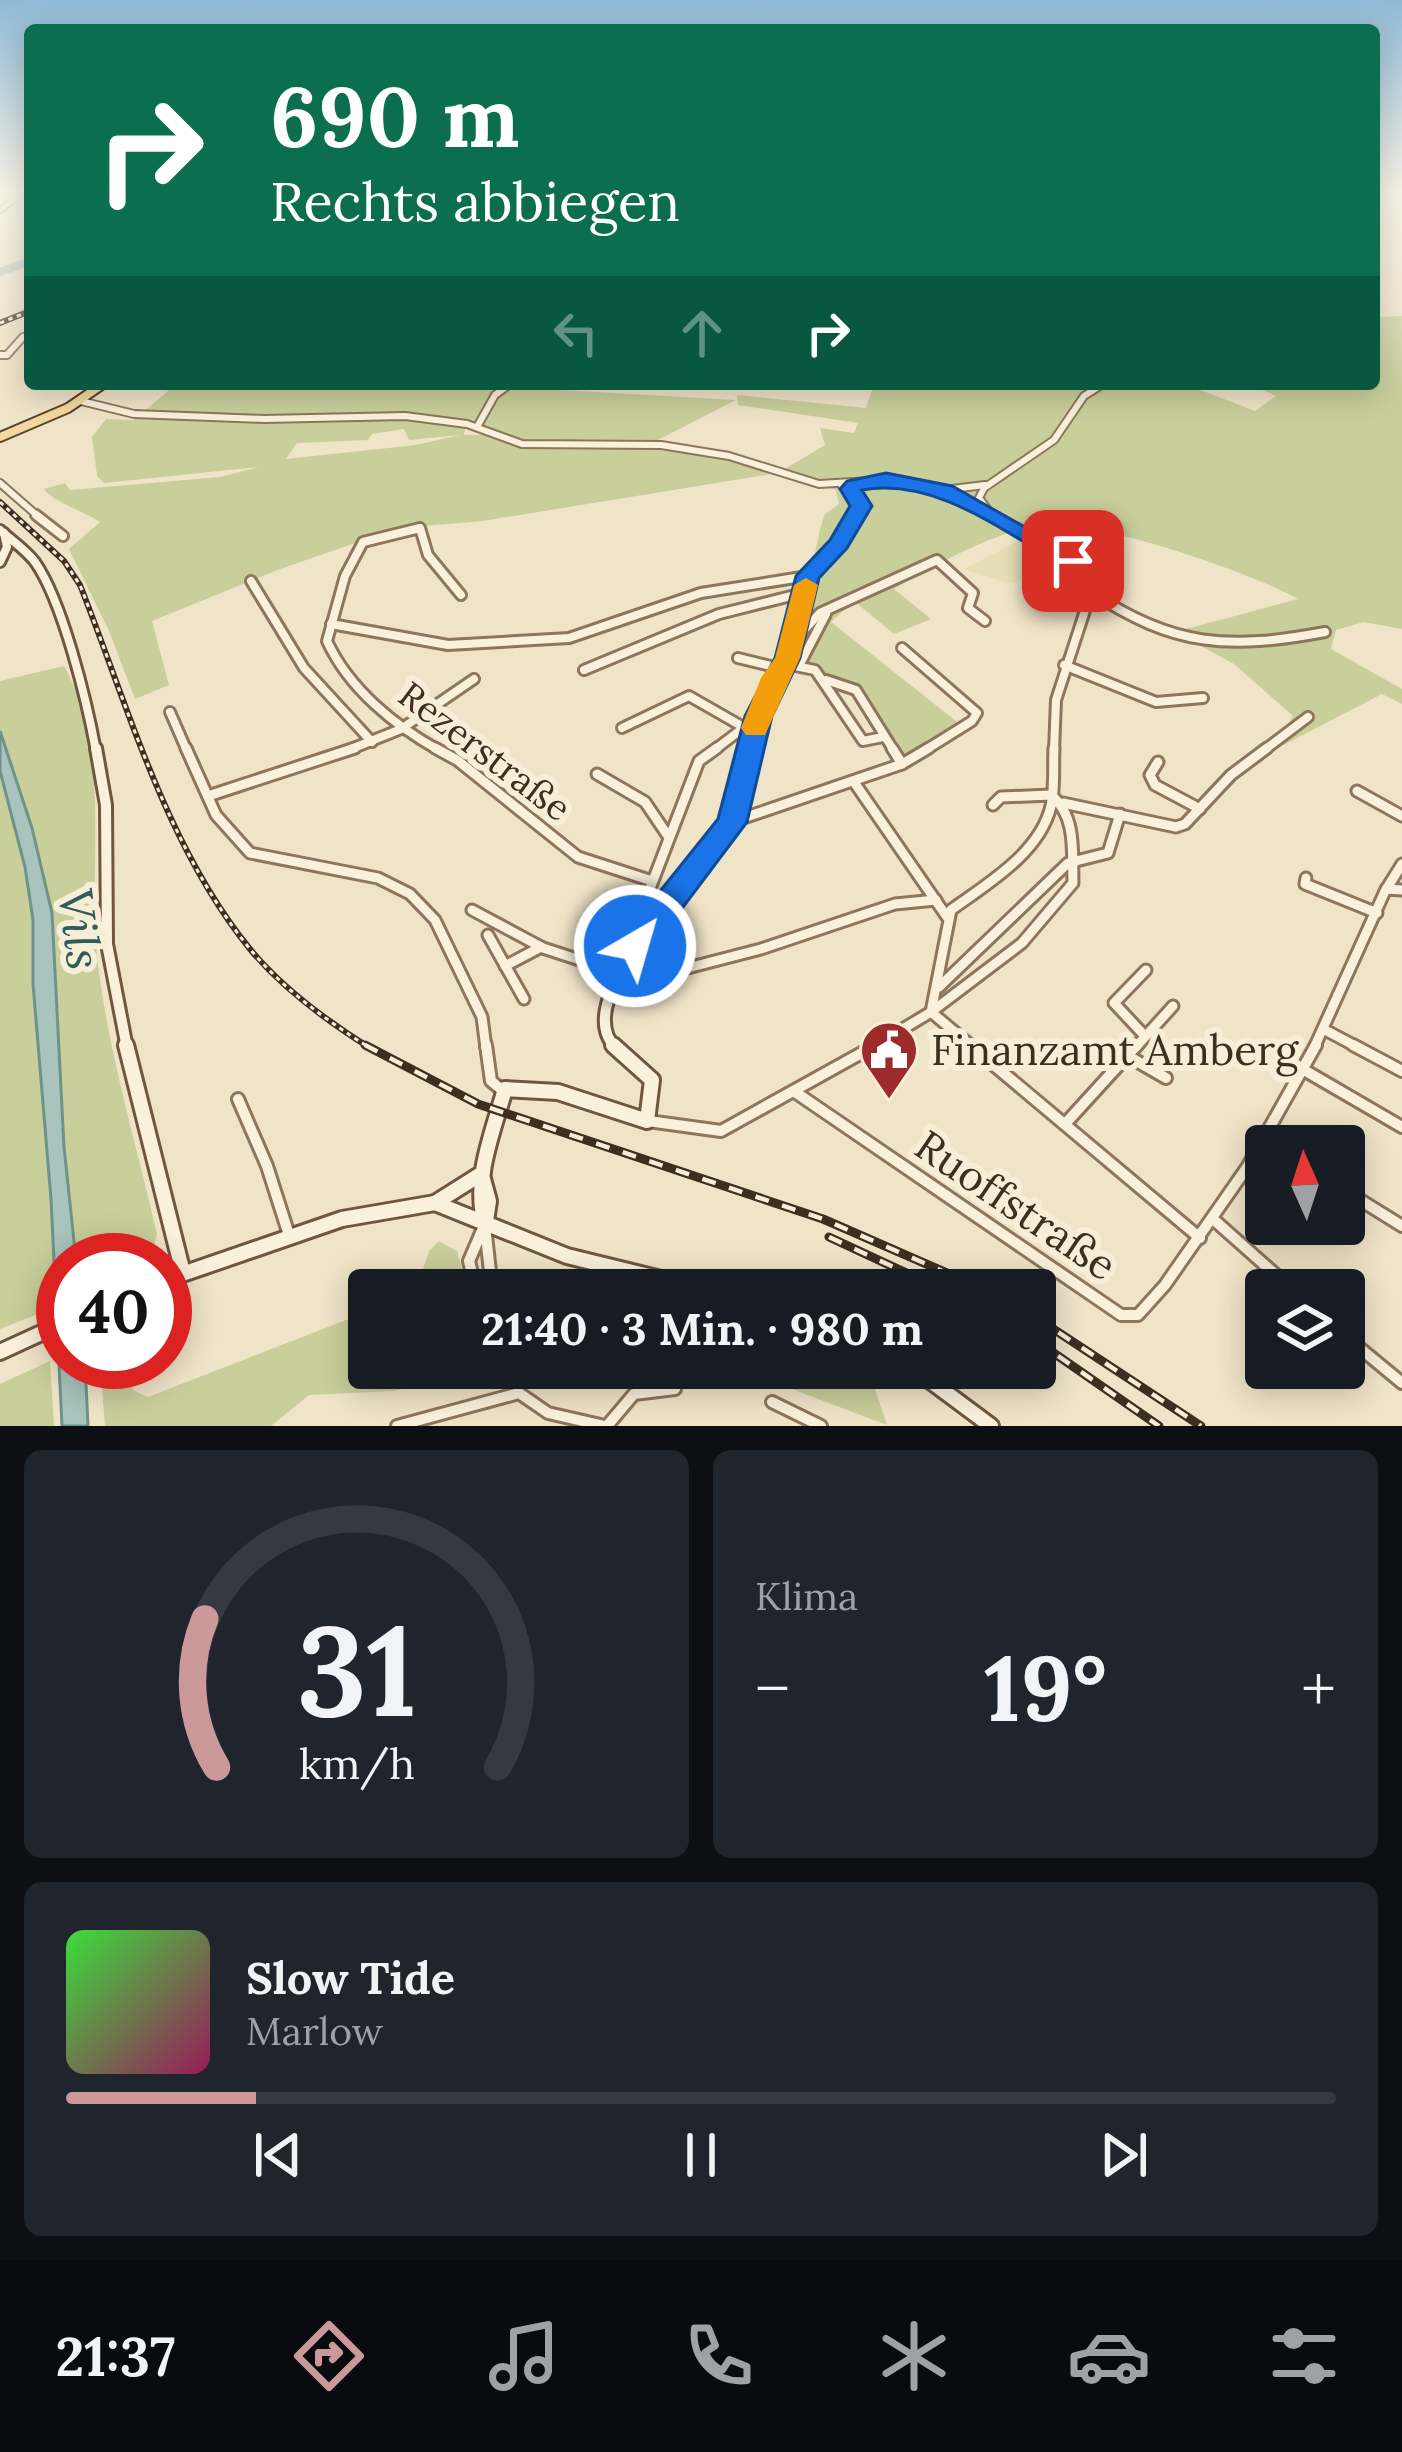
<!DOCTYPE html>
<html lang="de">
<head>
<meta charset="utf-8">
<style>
  :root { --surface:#171b24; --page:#20242c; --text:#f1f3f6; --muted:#9ea1a6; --line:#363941; --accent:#cc999b }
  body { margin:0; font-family:Lora,serif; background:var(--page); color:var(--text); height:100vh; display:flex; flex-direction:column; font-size:45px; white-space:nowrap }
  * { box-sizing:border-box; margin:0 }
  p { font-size:39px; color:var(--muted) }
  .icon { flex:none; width:66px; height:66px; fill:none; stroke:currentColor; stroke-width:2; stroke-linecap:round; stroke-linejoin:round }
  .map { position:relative; height:1426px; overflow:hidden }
  .drawer { display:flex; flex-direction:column; gap:24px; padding:24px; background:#0d0f14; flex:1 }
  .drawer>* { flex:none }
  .guide { position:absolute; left:24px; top:24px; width:1356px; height:366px; border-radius:12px; box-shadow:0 6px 30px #0003; background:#0b6e4f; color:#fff; overflow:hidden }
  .needle { width:78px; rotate:357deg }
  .buttons { position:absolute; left:1245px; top:1125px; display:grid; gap:24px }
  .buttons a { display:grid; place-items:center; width:120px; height:120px; border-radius:12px; background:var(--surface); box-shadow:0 6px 30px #0003; font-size:60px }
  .speed { position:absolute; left:36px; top:1233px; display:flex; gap:24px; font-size:60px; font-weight:700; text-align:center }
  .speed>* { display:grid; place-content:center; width:156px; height:156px; border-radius:50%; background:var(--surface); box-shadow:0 6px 30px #0003; line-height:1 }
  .speed .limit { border:18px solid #d22; background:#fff; color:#111 }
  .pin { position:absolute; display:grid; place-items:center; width:102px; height:102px; color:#fff; margin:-51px; border-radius:24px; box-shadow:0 6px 18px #0006 }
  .me { position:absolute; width:132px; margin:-66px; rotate:38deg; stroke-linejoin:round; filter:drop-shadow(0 0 9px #0008) }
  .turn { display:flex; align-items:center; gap:42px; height:252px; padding:0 48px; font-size:54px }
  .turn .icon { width:156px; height:156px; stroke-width:2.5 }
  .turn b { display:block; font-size:84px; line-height:102px }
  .lanes { display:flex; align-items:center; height:114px; padding:0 48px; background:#0003; justify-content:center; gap:60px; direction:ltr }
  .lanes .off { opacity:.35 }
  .big { font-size:90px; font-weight:800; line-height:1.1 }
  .drawer .card { flex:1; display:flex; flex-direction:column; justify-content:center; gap:18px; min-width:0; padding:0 42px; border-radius:18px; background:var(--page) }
  .drawer .dial { align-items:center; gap:0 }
  .dial svg { height:312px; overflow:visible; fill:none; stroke:var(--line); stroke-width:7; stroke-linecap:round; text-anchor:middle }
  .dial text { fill:var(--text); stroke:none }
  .song { display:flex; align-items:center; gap:36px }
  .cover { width:144px; height:144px; border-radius:18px; background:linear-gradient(135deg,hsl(120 70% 55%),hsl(330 70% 35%)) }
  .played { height:12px; border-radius:6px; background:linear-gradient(90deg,var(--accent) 15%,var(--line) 15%) }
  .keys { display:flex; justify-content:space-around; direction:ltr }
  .heat { display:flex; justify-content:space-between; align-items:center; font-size:66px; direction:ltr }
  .drawer .tiles { flex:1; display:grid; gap:24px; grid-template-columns:1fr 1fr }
  .card:last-child { grid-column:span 2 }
  .trip { position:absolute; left:348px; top:1269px; width:708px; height:120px; border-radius:12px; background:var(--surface); box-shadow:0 6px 30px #0003; font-weight:800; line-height:120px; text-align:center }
  .dock { display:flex; height:192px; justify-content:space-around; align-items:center; background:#090b0e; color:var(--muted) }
  .dock .icon { width:84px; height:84px }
  .dock .on { color:var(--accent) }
  .dock b { font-size:54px; color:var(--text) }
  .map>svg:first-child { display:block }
  .farmland { fill:#e6deb5 }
  .green { fill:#c9cf9b; fill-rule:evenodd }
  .water { fill:#a9c4bc; stroke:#6f938a; stroke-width:3 }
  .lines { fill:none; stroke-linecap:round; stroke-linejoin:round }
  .river { stroke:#a9c4bc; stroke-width:8 }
  .street-tunnel { stroke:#ccc0a6; stroke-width:10; stroke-dasharray:10 6; stroke-linecap:butt }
  .street-far4-casing { stroke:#8d765c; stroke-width:8 }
  .street-far3-casing { stroke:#8d765c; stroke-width:10 }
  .street-far2-casing { stroke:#8d765c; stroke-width:14 }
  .street-far1-casing { stroke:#8d765c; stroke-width:15 }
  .street-casing { stroke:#8d765c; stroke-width:16 }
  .secondary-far2-casing { stroke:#6f573f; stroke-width:14 }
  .secondary-far1-casing { stroke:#6f573f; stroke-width:16 }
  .secondary-casing { stroke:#6f573f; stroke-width:20 }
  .primary-casing { stroke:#5b4430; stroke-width:12 }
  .street-far4 { stroke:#faf1dc; stroke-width:4.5 }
  .street-far3 { stroke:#faf1dc; stroke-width:6 }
  .street-far2 { stroke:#faf1dc; stroke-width:8 }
  .street-far1 { stroke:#faf1dc; stroke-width:9 }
  .street { stroke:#faf1dc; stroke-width:10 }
  .secondary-far2 { stroke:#faf1dc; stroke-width:8 }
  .secondary-far1 { stroke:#faf1dc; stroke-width:10 }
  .secondary { stroke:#faf1dc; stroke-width:14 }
  .primary { stroke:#f3d9a0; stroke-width:8 }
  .rail-far1-casing { stroke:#3d2e20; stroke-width:6 }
  .rail-casing { stroke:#3d2e20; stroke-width:9 }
  .rail-far1 { stroke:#f7eed8; stroke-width:3; stroke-dasharray:4.5; stroke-linecap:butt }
  .rail { stroke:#f7eed8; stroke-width:4.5; stroke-dasharray:14; stroke-linecap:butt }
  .route { fill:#1a73e8; stroke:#114b97; stroke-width:3 }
  .slow { fill:#f59e0b }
  .labels { text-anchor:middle; stroke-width:12; stroke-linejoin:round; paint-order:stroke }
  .street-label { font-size:36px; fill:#3d2e20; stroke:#f7eed8 }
  .near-poi-label { font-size:42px; fill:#3d2e20; stroke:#f7eed8; text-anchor:start }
  .near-street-label { font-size:42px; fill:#3d2e20; stroke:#f7eed8 }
  .near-water-label { font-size:48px; font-style:italic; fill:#2f5d5a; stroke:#f7eed8 }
</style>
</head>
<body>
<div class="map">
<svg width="1402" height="1426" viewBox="0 0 1402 1426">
  <rect width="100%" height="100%" fill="#f0e4c8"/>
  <!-- farmland -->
  <polygon class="farmland" points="1024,538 1069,567 1008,583 964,569"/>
  <!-- green -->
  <g class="green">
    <path d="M1402,316V629L1364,622L1336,630L1331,649L1402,689V704L1382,694L1272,751L1293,716L1234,664L1175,632L1298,599C1252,573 1088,516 1039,525C992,533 934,565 894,589L931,619L894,634L854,601L831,622L961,725L902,757L862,690L848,680L829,678L794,656L820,529L825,514L839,504L836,490L778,473L483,521L399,528L280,569L152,621L169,685L135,699L109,631L69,549L100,522C84,511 53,502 44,489L65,483L70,490L220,477L259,467L104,483L97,476L92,437L106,419L134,420L176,384L499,388L476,423H466L464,435H494L482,428L491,404L507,387L736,400L656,441L629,443L683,449L778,473L825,445L820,428L854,433L858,423L738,405L737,395L866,408L874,384H1185L1255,411L1276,396L1249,384H1374V317ZM404,429L409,440L460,435L416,445L286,459L297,443L368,440L372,434Z"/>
    <path d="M64,666C112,752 88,861 97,955C107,1049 136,1142 157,1234L151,1260H63V1304L0,1329V681Z"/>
    <polygon points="439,1241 457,1251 468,1290 416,1290 429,1251"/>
    <polygon points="369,1311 369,1368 490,1369 394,1391 309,1395 271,1426 105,1426 100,1362 127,1362 133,1390 148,1397"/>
    <polygon points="50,1361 54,1426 0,1426 0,1384"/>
    <polygon points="703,1368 858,1368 870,1374 887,1425 755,1375"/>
  </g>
  <!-- water -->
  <polygon class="water" points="0,731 32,828 52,913 64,1147 76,1260 63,1260 63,1362 85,1362 88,1426 62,1426 51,1199 33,984 33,920 25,867 0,771"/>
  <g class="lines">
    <!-- river -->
    <polyline class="river" points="0,272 30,261"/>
    <!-- street-tunnel -->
    <polyline class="street-tunnel" points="512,1368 515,1382"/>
    <defs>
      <polyline id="street-far4" points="0,210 23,193"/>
      <g id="street-far3">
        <polyline points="0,355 7,355 23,337"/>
        <polyline points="81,401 134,414 264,419 405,416 467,424 522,444 661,445 729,456 819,484 886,480 944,490 985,485"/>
        <polyline points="477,427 495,395 510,384"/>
        <polyline points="0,483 40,518"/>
        <polyline points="842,486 851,489 861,506 854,518"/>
        <polyline points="946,491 981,507"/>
        <polyline points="994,518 979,498 984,488 1054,440 1084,396 1103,384"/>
      </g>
      <g id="street-far2">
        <polyline points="36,515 63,536"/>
        <polyline points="991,515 1067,560 1091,592 1056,700 1054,751"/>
        <polyline points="251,581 304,668 372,742"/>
        <path d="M1091,592C1174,647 1228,650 1325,632"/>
        <polyline points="331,624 448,645 569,638 701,593 808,576"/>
        <polyline points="902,648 977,713 972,721 924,751"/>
        <polyline points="738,658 779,668"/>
        <polyline points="786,662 808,576 839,544 856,515"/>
        <polyline points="792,663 801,662 826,614"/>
        <polyline points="785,664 794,659 804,630 820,613 937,560 973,593 968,608 985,621"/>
        <polyline points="785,664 815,670 863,741 883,737"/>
        <polyline points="1064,665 1156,702 1203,698"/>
        <polyline points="584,670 719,614 803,593"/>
        <polyline points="826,680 856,690 894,751"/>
        <polyline points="170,712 187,751"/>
        <polyline points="622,728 689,696 745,728"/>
        <polyline points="346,751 401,729 474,679"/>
        <path d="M440,751C395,726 349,689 327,641L345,576L363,542L420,528L428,555L461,595"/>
        <polyline points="713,751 759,716"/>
        <polyline points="1263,751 1308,717"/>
      </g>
      <g id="street-far1">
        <polyline points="186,748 216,815 250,853 378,878 410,894 435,920 482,1017 486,1048"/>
        <polyline points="435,748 457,760 578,857 652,881"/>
        <polyline points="892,748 902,764"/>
        <polyline points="1158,762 1150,775 1155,785 1200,809"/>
        <polyline points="597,774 645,802 668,836"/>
        <polyline points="854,782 947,917"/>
        <polyline points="1357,791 1402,816"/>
        <polyline points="208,796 355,748"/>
        <polyline points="1063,803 1176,827 1185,824 1231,775 1267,748"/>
        <polyline points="732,822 902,764 929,748"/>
        <polyline points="1306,878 1305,884 1377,913"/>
        <polyline points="1387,888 1402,864"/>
        <polyline points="472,910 543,948 641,980 761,949 895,904 936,900"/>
        <polyline points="488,935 524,999"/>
        <polyline points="635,946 636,925 699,761 717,748"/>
        <polyline points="505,966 541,947"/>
        <polyline points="939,987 1068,863 1108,853 1120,814"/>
        <path d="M931,1012L951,910C987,884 1040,853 1051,806C1055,788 1053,766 1054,748"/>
        <polyline points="931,1012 974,1048"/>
        <polyline points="1327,1031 1359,1048"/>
        <polyline points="1144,1035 1114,1003 1146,970"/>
        <path d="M871,1048L931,1012L1022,943L1073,883C1072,853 1077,816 1051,795L1001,797L993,805"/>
        <polyline points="1135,1048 1173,1006"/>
        <polyline points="1314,1048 1386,889 1402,890"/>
      </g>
      <g id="street">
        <polyline points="486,1045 491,1081 502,1090"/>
        <polyline points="970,1045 1200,1238"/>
        <polyline points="1353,1045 1402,1071"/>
        <polyline points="1128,1056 1166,1078"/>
        <polyline points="1304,1070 1402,1127"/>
        <polyline points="795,1092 1121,1315 1138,1315 1165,1285 1248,1166 1316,1045"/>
        <polyline points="238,1099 267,1166 290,1238"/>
        <polyline points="648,1121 721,1131 876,1045"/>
        <polyline points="1065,1124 1137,1045"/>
        <polyline points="1264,1139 1275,1146"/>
        <polyline points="1344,1190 1402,1226"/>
        <polyline points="1213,1219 1293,1290"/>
        <polyline points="485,1226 492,1290"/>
        <polyline points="476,1290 469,1261 484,1226"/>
        <polyline points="552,1290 606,1268"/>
        <polyline points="1344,1335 1402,1383"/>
        <polyline points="519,1393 548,1413 605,1426"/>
        <polyline points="772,1402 821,1426"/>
        <polyline points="397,1426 519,1393"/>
        <polyline points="607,1426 634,1394 675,1389"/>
      </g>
      <g id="secondary-far2">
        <path d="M0,530C11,540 26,550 35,562C63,602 87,702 96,751"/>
        <polyline points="0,562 7,547 4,533"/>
        <polyline points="750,751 759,716 785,664"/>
      </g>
      <g id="secondary-far1">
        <polyline points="96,748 106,805 107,944 127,1048"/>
        <path d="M616,1048C563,997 713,866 732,820C742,798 745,771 751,748"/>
      </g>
      <g id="secondary">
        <polyline points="126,1045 183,1273"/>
        <polyline points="483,1179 489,1201 486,1221"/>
        <polyline points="435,1203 481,1174"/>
        <path d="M485,1225C473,1178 492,1135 505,1089L558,1092L647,1121L652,1080L613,1045"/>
        <polyline points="165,1280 342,1219 435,1203 567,1256 706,1290"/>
        <polyline points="0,1352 63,1323"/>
        <polyline points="913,1368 991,1426"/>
      </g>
      <polyline id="primary" points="0,437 68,408 103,384"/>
    </defs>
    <!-- street-far4 casing -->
    <use href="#street-far4" class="street-far4-casing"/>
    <!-- street-far3 casing -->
    <use href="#street-far3" class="street-far3-casing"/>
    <!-- street-far2 casing -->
    <use href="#street-far2" class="street-far2-casing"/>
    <!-- street-far1 casing -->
    <use href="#street-far1" class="street-far1-casing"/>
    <!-- street casing -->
    <use href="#street" class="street-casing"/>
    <!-- secondary-far2 casing -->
    <use href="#secondary-far2" class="secondary-far2-casing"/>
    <!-- secondary-far1 casing -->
    <use href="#secondary-far1" class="secondary-far1-casing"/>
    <!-- secondary casing -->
    <use href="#secondary" class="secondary-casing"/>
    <!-- primary casing -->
    <use href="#primary" class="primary-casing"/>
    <!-- street-far4 -->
    <use href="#street-far4" class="street-far4"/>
    <!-- street-far3 -->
    <use href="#street-far3" class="street-far3"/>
    <!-- street-far2 -->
    <use href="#street-far2" class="street-far2"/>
    <!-- street-far1 -->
    <use href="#street-far1" class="street-far1"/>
    <!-- street -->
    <use href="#street" class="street"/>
    <!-- secondary-far2 -->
    <use href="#secondary-far2" class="secondary-far2"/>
    <!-- secondary-far1 -->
    <use href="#secondary-far1" class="secondary-far1"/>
    <!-- secondary -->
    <use href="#secondary" class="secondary"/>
    <!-- primary -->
    <use href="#primary" class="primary"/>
    <defs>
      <g id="rail-far1">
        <polyline points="0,323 30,311"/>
        <path d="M0,502L64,561L80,585C128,706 166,846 250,949C282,988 327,1021 370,1048"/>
      </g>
      <g id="rail">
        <polyline points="365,1045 478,1104 823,1219 986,1290"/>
        <polyline points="829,1237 943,1290"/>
        <polyline points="1035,1317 1201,1426"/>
        <polyline points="1035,1340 1159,1426"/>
      </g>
    </defs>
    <!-- rail-far1 casing -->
    <use href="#rail-far1" class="rail-far1-casing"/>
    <!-- rail casing -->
    <use href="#rail" class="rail-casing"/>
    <!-- rail-far1 -->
    <use href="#rail-far1" class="rail-far1"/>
    <!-- rail -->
    <use href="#rail" class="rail"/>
  </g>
  <!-- sky -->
  <linearGradient id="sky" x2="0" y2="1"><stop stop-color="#8fbad6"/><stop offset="0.49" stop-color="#f8f3e6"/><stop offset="1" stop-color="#f8f3e6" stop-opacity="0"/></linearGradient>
  <rect width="1402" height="392" fill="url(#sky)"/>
  <!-- route -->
  <path class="route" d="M886,473L952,486L1085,561L1073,568L1065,566C1003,532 936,477 862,490L872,506L847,548L819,578L800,658L772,716L747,822L647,955L635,959L624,955L619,946L624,936L718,819L745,716L775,658L796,576L830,540L850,506L840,489L847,481Z"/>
  <!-- slow -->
  <polygon class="slow" points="806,578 818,585 800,658 765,735 746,735 741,728 761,678 775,658 794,585"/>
  <!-- icons -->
  <defs>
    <symbol id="civic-pin" viewBox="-11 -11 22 30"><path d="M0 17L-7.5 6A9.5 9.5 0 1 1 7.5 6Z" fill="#9e2a2b" stroke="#f7eed8"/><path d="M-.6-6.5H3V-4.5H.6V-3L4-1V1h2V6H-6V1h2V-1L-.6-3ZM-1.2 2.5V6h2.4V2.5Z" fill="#fff"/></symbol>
  </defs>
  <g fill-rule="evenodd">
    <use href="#civic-pin" x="856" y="1017" width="66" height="90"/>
  </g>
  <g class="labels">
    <!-- street labels -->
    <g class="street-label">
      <text transform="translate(485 751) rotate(37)" y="13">Rezerstraße</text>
    </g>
    <!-- near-poi labels -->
    <g class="near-poi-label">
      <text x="931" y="1065">Finanzamt Amberg</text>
    </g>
    <!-- near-street labels -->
    <g class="near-street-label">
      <text transform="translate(1016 1205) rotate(34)" y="15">Ruoffstraße</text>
    </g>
    <!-- near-water labels -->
    <g class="near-water-label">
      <text transform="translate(80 929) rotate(83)" y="17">Vils</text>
    </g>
  </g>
</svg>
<div class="buttons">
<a><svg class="needle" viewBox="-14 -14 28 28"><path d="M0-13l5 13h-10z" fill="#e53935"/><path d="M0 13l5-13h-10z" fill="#9ea1a6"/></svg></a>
<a><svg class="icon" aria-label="layers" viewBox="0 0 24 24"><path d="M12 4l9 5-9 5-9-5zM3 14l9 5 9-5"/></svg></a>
</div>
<div class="speed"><div class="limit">40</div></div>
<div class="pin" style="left:1073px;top:561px;background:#d93025"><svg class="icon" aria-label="arrive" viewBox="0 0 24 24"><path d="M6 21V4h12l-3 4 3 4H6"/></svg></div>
<svg class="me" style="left:635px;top:946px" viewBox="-20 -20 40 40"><circle r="17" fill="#1a73e8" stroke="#fff" stroke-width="3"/><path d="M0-11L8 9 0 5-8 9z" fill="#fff"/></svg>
<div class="trip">21:40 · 3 Min. · 980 m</div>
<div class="guide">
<div class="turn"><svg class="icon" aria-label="right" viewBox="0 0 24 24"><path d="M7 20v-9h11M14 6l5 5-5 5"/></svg><div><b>690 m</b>Rechts abbiegen</div></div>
<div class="lanes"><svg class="icon off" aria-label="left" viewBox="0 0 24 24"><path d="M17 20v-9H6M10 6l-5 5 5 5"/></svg><svg class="icon off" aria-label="ahead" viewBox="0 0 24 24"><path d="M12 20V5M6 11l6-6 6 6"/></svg><svg class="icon" aria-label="right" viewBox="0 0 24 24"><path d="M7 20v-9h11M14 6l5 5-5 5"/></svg></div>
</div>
</div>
<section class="drawer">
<div class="tiles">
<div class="card dial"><svg viewBox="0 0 100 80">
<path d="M14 69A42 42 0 1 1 86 69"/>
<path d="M14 69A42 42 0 0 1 11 31" stroke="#cc999b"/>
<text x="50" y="56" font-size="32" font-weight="700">31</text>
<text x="50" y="72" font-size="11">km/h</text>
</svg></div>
<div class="card"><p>Klima</p>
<div class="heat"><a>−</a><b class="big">19°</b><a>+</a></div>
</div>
<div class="card">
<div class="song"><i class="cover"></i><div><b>Slow Tide</b><p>Marlow</p></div></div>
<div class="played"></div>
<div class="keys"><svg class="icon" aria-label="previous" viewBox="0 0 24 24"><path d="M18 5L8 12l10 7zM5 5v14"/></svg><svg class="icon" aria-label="pause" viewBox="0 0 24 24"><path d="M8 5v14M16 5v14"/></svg><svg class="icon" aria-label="next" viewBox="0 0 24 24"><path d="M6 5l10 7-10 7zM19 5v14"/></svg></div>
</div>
</div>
</section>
<nav class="dock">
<b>21:37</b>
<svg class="icon on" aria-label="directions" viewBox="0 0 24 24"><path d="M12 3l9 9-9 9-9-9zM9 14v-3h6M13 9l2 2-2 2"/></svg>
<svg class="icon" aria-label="music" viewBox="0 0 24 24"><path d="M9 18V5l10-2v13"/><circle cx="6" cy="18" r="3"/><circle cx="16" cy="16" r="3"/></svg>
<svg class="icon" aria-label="phone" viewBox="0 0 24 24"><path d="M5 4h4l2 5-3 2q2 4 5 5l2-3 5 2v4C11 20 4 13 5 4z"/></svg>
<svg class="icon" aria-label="climate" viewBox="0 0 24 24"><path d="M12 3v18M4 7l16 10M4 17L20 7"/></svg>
<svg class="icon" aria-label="car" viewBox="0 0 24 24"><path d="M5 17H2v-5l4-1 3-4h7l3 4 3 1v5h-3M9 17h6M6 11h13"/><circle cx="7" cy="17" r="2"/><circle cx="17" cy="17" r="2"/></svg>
<svg class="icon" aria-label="filters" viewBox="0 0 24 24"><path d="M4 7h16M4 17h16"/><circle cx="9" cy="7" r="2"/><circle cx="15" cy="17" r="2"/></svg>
</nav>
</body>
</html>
